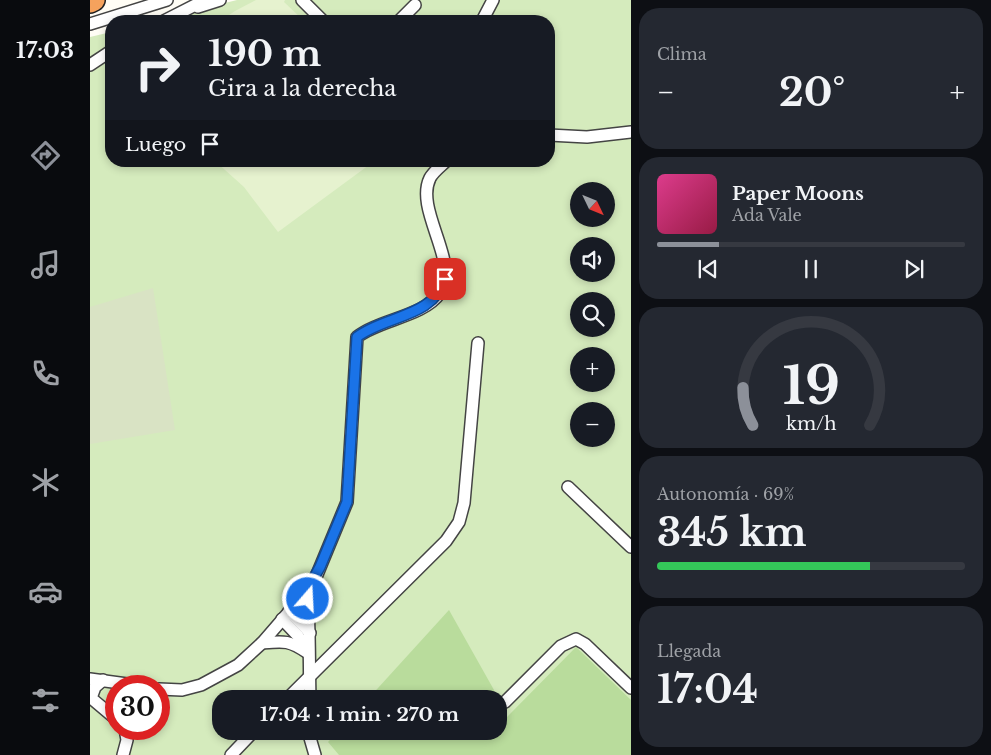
<!DOCTYPE html>
<html lang="es">
<head>
<meta charset="utf-8">
<style>
  :root { --surface:#171b24; --page:#242831; --text:#f1f3f6; --muted:#9ea1a6; --line:#363941; --accent:#8c9099 }
  body { margin:0; font-family:"Libre Baskerville",serif; background:var(--page); color:var(--text); height:100vh; display:flex; flex-direction:column; font-size:19px; white-space:nowrap }
  * { box-sizing:border-box; margin:0 }
  p { font-size:16px; color:var(--muted) }
  .icon { flex:none; width:28px; height:28px; fill:none; stroke:currentColor; stroke-width:2; stroke-linecap:round; stroke-linejoin:round }
  .map { position:relative; flex:1; overflow:hidden }
  .drawer { display:flex; flex-direction:column; gap:8px; padding:8px; background:#0d0f14; width:360px }
  .drawer>* { flex:none }
  .banner { position:absolute; left:15px; top:15px; width:450px; height:152px; border-radius:20px; box-shadow:0 2px 8px #0003; background:#171b24; color:var(--text); overflow:hidden }
  .needle { width:32px; rotate:133deg }
  .buttons { position:absolute; left:480px; top:182px; display:grid; gap:10px }
  .buttons a { display:grid; place-items:center; width:45px; height:45px; border-radius:50%; background:var(--surface); box-shadow:0 2px 8px #0003; font-size:25px }
  .speed { position:absolute; left:15px; top:675px; display:flex; gap:10px; font-size:25px; font-weight:700; text-align:center }
  .speed>* { display:grid; place-content:center; width:65px; height:65px; border-radius:50%; background:var(--surface); box-shadow:0 2px 8px #0003; line-height:1 }
  .speed .limit { border:8px solid #d22; background:#fff; color:#111 }
  .pin { position:absolute; display:grid; place-items:center; width:42px; height:42px; color:#fff; margin:-21px; border-radius:10px; box-shadow:0 2px 8px #0006 }
  .me { position:absolute; width:55px; margin:-28px; rotate:19deg; stroke-linejoin:round; filter:drop-shadow(0 0 4px #0008) }
  .turn { display:flex; align-items:center; gap:18px; height:105px; padding:0 20px; font-size:22px }
  .turn .icon { width:65px; height:65px; stroke-width:2.5 }
  .turn b { display:block; font-size:35px; line-height:42px }
  .then { display:flex; align-items:center; height:48px; padding:0 20px; background:#0003; gap:10px; font-size:19px }
  .big { font-size:38px; font-weight:700; line-height:1.1 }
  .drawer .tile { flex:1; display:flex; flex-direction:column; justify-content:center; gap:8px; min-width:0; padding:0 18px; border-radius:20px; background:var(--page) }
  .drawer .dial { align-items:center; gap:0 }
  .dial svg { height:130px; overflow:visible; fill:none; stroke:var(--line); stroke-width:7; stroke-linecap:round; text-anchor:middle }
  .dial text { fill:var(--text); stroke:none }
  .song { display:flex; align-items:center; gap:15px }
  .cover { width:60px; height:60px; border-radius:8px; background:linear-gradient(135deg,hsl(330 70% 55%),hsl(340 70% 35%)) }
  .played { height:5px; border-radius:2px; background:linear-gradient(90deg,var(--accent) 20%,var(--line) 20%) }
  .keys { display:flex; justify-content:space-around; direction:ltr }
  .heat { display:flex; justify-content:space-between; align-items:center; font-size:28px; direction:ltr }
  .charge { height:8px; border-radius:4px; background:linear-gradient(90deg,#34c759 69%,var(--line) 0) }
  .trip { position:absolute; left:122px; top:690px; width:295px; height:50px; border-radius:20px; background:var(--surface); box-shadow:0 2px 8px #0003; font-weight:700; line-height:50px; text-align:center }
  main { display:flex; flex:1; min-height:0 }
  .tabs { display:flex; flex-direction:column; width:90px; justify-content:space-around; align-items:center; background:#090b0e; color:var(--muted) }
  .tabs .icon { width:35px; height:35px }
  .tabs .selected { color:var(--accent) }
  .tabs b { font-size:22px; color:var(--text) }
  .map>svg:first-child { display:block }
  .green { fill:#d5ebbd; fill-rule:evenodd }
  .forest { fill:#b9dc9c }
  .cemetery { fill:#d9e3c4 }
  .pitch { fill:#e6f2cf }
  .lines { fill:none; stroke-linecap:round; stroke-linejoin:round }
  .street-casing { stroke:#444; stroke-width:14 }
  .highway-casing { stroke:#222; stroke-width:24 }
  .street { stroke:#fff; stroke-width:11 }
  .highway { stroke:#f5a25d; stroke-width:21 }
  .route-casing { stroke:#114b97; stroke-width:12 }
  .route { stroke:#1a73e8; stroke-width:9 }
</style>
</head>
<body>
<main>
<nav class="tabs">
<b>17:03</b>
<svg class="icon selected" aria-label="directions" viewBox="0 0 24 24"><path d="M12 3l9 9-9 9-9-9zM9 14v-3h6M13 9l2 2-2 2"/></svg>
<svg class="icon" aria-label="music" viewBox="0 0 24 24"><path d="M9 18V5l10-2v13"/><circle cx="6" cy="18" r="3"/><circle cx="16" cy="16" r="3"/></svg>
<svg class="icon" aria-label="phone" viewBox="0 0 24 24"><path d="M5 4h4l2 5-3 2q2 4 5 5l2-3 5 2v4C11 20 4 13 5 4z"/></svg>
<svg class="icon" aria-label="climate" viewBox="0 0 24 24"><path d="M12 3v18M4 7l16 10M4 17L20 7"/></svg>
<svg class="icon" aria-label="car" viewBox="0 0 24 24"><path d="M5 17H2v-5l4-1 3-4h7l3 4 3 1v5h-3M9 17h6M6 11h13"/><circle cx="7" cy="17" r="2"/><circle cx="17" cy="17" r="2"/></svg>
<svg class="icon" aria-label="filters" viewBox="0 0 24 24"><path d="M4 7h16M4 17h16"/><circle cx="9" cy="7" r="2"/><circle cx="15" cy="17" r="2"/></svg>
</nav>
<div class="map">
<svg width="541" height="755" viewBox="0 0 541 755">
  <rect width="100%" height="100%" fill="#fffdf5"/>
  <!-- green -->
  <path class="green" d="M147,0H541V755H0V37L21,32V161H459V21H63ZM489,191H516V219H489ZM489,246H516V274H489ZM489,301H516V329H489ZM489,356H516V384H489ZM489,411H516V439H489ZM26,686H69V729H26ZM131,699H409V731H131Z"/>
  <!-- forest -->
  <g class="forest">
    <polygon points="359,610 404,690 403,699 278,699"/>
    <polygon points="486,647 541,700 541,755 249,755 238,742 248,731 409,731 409,715 415,719"/>
  </g>
  <!-- cemetery -->
  <polygon class="cemetery" points="63,288 85,430 0,444 0,307"/>
  <!-- pitch -->
  <g class="pitch">
    <polygon points="166,0 195,0 194,2 214,21 130,21 145,11"/>
    <polygon points="125,161 276,161 279,165 188,232 154,187"/>
  </g>
  <g class="lines">
    <defs>
      <g id="street">
        <polyline points="212,0 233,21"/>
        <polyline points="108,7 130,0"/>
        <polyline points="74,21 115,0"/>
        <polyline points="309,21 325,5"/>
        <polyline points="392,21 403,0"/>
        <polyline points="0,24 77,0"/>
        <polyline points="0,65 21,51"/>
        <polyline points="459,135 497,137 541,132"/>
        <polyline points="478,487 541,547"/>
        <path d="M217,591C220,627 219,663 220,699"/>
        <polyline points="199,611 220,633"/>
        <polyline points="192,619 208,636 216,649"/>
        <path d="M172,643C194,641 199,640 218,653"/>
        <polyline points="0,679 52,686"/>
        <polyline points="13,680 5,687 1,698 26,719"/>
        <path d="M69,689L92,690L111,685L148,665L172,643L217,591L226,577L257,502L267,337C290,319 333,317 350,293C371,263 324,210 340,178C343,172 351,166 356,161"/>
        <polyline points="197,699 356,541 369,522 374,503 388,343"/>
        <polyline points="415,702 471,646 486,639 495,644 541,688"/>
        <polyline points="218,731 225,755"/>
        <polyline points="33,755 37,740 35,729"/>
        <polyline points="141,755 164,731"/>
      </g>
      <polyline id="highway" points="0,2 4,0"/>
    </defs>
    <!-- street casing -->
    <use href="#street" class="street-casing"/>
    <!-- highway casing -->
    <use href="#highway" class="highway-casing"/>
    <!-- street -->
    <use href="#street" class="street"/>
    <!-- highway -->
    <use href="#highway" class="highway"/>
  </g>
  <g class="lines">
    <defs>
      <path id="route" d="M218,599L217,590L230,567L257,502L267,337C296,315 343,318 355,279"/>
    </defs>
    <!-- route casing -->
    <use href="#route" class="route-casing"/>
    <!-- route -->
    <use href="#route" class="route"/>
  </g>
</svg>
<div class="buttons">
<a><svg class="needle" viewBox="-14 -14 28 28"><path d="M0-13l5 13h-10z" fill="#e53935"/><path d="M0 13l5-13h-10z" fill="#9ea1a6"/></svg></a>
<a><svg class="icon" aria-label="sound" viewBox="0 0 24 24"><path d="M4 9h4l5-4v14l-5-4H4zM17 9q2 3 0 6"/></svg></a>
<a><svg class="icon" aria-label="search" viewBox="0 0 24 24"><circle cx="10" cy="10" r="6"/><path d="M15 15l6 6"/></svg></a>
<a>+</a>
<a>−</a>
</div>
<div class="speed"><div class="limit">30</div></div>
<div class="pin" style="left:355px;top:279px;background:#d93025"><svg class="icon" aria-label="arrive" viewBox="0 0 24 24"><path d="M6 21V4h12l-3 4 3 4H6"/></svg></div>
<svg class="me" style="left:218px;top:599px" viewBox="-20 -20 40 40"><circle r="17" fill="#1a73e8" stroke="#fff" stroke-width="3"/><path d="M0-11L8 9 0 5-8 9z" fill="#fff"/></svg>
<div class="trip">17:04 · 1 min · 270 m</div>
<div class="banner">
<div class="turn"><svg class="icon" aria-label="right" viewBox="0 0 24 24"><path d="M7 20v-9h11M14 6l5 5-5 5"/></svg><div><b>190 m</b>Gira a la derecha</div></div>
<div class="then">Luego<svg class="icon" aria-label="arrive" viewBox="0 0 24 24"><path d="M6 21V4h12l-3 4 3 4H6"/></svg></div>
</div>
</div>
<section class="drawer">
<div class="tile"><p>Clima</p>
<div class="heat"><a>−</a><b class="big">20°</b><a>+</a></div>
</div>
<div class="tile">
<div class="song"><i class="cover"></i><div><b>Paper Moons</b><p>Ada Vale</p></div></div>
<div class="played"></div>
<div class="keys"><svg class="icon" aria-label="previous" viewBox="0 0 24 24"><path d="M18 5L8 12l10 7zM5 5v14"/></svg><svg class="icon" aria-label="pause" viewBox="0 0 24 24"><path d="M8 5v14M16 5v14"/></svg><svg class="icon" aria-label="next" viewBox="0 0 24 24"><path d="M6 5l10 7-10 7zM19 5v14"/></svg></div>
</div>
<div class="tile dial"><svg viewBox="0 0 100 80">
<path d="M14 69A42 42 0 1 1 86 69"/>
<path d="M14 69A42 42 0 0 1 8 46" stroke="#8c9099"/>
<text x="50" y="56" font-size="32" font-weight="700">19</text>
<text x="50" y="72" font-size="11">km/h</text>
</svg></div>
<div class="tile"><p>Autonomía · 69%</p><b class="big">345 km</b><div class="charge"></div></div>
<div class="tile"><p>Llegada</p><b class="big">17:04</b></div>
</section>
</main>
</body>
</html>
